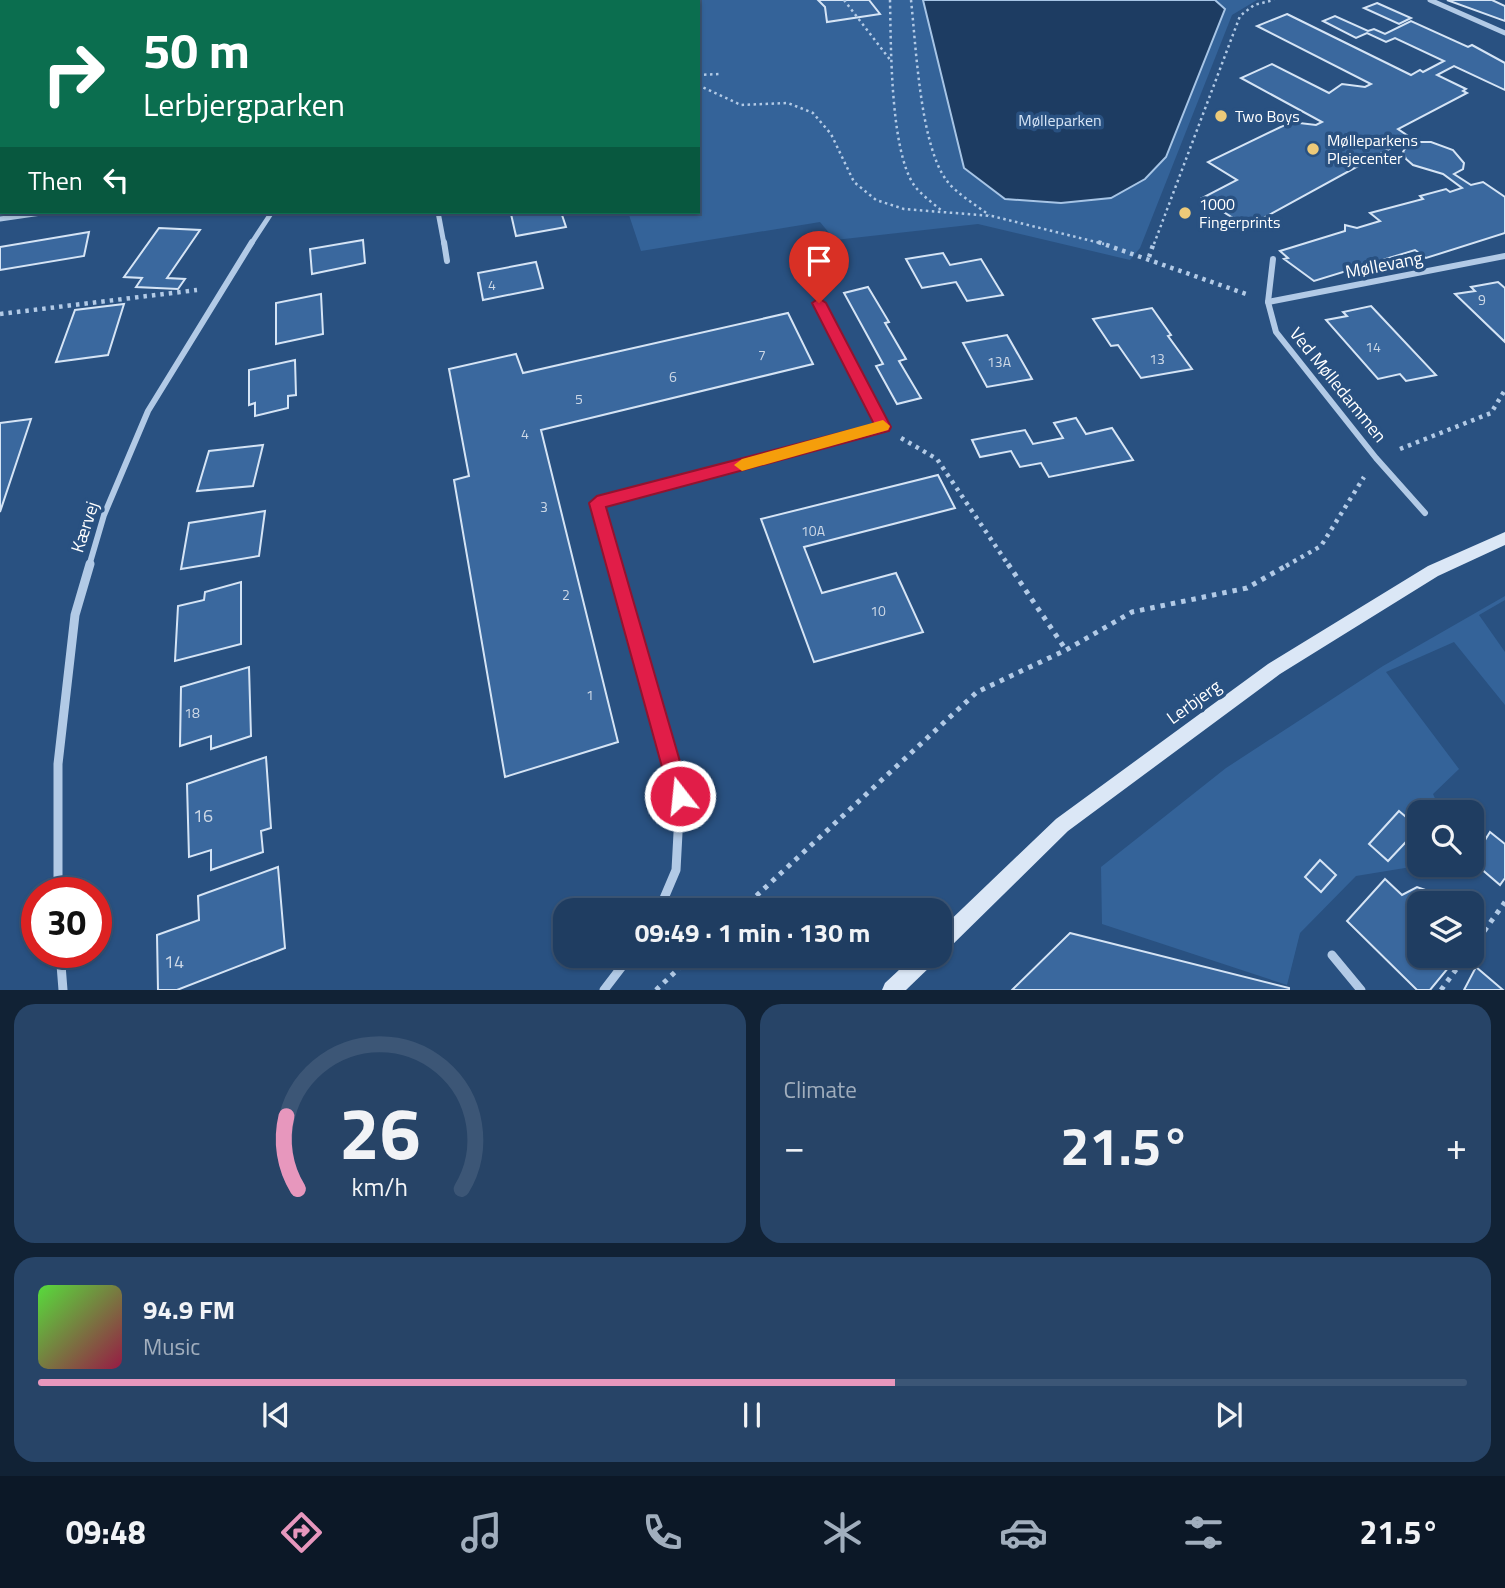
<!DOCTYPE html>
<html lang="en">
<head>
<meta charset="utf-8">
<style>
  :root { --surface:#1f3d61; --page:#274467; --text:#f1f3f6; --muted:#a1aebd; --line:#3c5676; --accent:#e797bd }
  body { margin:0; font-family:"Titillium Web",sans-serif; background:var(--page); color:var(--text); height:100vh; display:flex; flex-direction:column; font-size:26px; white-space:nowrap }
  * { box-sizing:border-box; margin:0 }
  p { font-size:23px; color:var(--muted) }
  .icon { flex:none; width:38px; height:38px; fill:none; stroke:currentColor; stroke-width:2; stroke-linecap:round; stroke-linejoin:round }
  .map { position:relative; height:990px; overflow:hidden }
  .drawer { display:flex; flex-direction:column; gap:14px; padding:14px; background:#112235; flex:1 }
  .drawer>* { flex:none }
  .banner { position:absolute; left:0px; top:0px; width:700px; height:214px; box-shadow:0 2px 5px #0004,0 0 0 2px var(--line); background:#0b6e4f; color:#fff; overflow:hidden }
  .buttons { position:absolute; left:1407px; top:800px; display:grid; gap:14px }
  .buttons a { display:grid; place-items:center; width:77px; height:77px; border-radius:14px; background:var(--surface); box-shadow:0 2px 5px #0004,0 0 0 2px var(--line); font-size:35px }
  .speed { position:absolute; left:21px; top:877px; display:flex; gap:14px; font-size:35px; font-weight:700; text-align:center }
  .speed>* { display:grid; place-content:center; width:91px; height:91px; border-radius:50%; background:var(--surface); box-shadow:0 2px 5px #0004,0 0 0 2px var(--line); line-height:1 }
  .speed .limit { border:10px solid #d22; background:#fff; color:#111 }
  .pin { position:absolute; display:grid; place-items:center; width:60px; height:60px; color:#fff; margin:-72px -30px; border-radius:50% 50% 50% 0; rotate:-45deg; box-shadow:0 0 7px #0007 }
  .pin .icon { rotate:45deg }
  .me { position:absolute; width:77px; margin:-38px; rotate:344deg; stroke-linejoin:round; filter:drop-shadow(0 0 5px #0008) }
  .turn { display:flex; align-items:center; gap:24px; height:147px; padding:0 28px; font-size:32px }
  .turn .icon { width:91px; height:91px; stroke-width:2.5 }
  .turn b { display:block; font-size:49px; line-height:60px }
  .then { display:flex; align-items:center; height:66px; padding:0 28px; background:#0003; gap:14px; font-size:26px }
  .big { font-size:52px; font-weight:700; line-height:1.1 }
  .drawer .card { flex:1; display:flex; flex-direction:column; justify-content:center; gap:10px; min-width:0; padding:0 24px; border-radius:21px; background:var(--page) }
  .drawer .dial { align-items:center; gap:0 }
  .dial svg { height:182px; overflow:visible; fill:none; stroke:var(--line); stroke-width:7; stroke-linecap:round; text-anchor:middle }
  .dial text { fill:var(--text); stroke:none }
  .song { display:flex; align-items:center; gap:21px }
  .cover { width:84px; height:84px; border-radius:10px; background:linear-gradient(135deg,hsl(110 70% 55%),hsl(340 70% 35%)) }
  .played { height:7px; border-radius:4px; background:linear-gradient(90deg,var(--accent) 60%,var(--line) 60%) }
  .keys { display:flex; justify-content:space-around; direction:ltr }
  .heat { display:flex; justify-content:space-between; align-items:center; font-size:38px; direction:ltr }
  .drawer .tiles { flex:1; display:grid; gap:14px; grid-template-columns:1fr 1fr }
  .card:last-child { grid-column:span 2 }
  .trip { position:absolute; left:553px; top:898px; width:399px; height:70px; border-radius:21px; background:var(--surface); box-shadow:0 2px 5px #0004,0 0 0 2px var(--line); font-weight:700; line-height:70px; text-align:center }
  .menu { display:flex; height:112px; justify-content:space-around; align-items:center; background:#0c1827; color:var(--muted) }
  .menu .icon { width:49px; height:49px }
  .menu .current { color:var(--accent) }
  .menu b { font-size:32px; color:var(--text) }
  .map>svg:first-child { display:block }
  .green { fill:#346399 }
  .water { fill:#1d3c62; stroke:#a7c5e6; stroke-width:2 }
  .building { fill:#3a689e; stroke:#d5e4f5; stroke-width:2 }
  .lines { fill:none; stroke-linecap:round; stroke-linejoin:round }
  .path-far2 { stroke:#b2cae6; stroke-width:2.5; stroke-dasharray:2.5 3.5; stroke-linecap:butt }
  .path-far1 { stroke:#b2cae6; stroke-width:4.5; stroke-dasharray:3.5 5; stroke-linecap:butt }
  .path { stroke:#b2cae6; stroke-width:5; stroke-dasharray:4.5 6; stroke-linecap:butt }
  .street-far2 { stroke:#b2cae6; stroke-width:5 }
  .street-far1 { stroke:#b2cae6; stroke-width:6 }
  .street { stroke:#b2cae6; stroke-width:9 }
  .secondary { fill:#dbe7f6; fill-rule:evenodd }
  .route { fill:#e11d48; stroke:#92132f; stroke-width:2 }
  .slow { fill:#f59e0b }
  .poi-dot { fill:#edca79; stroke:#295181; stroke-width:2.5 }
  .labels { text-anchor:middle; stroke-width:7; stroke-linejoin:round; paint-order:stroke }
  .number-label { font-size:14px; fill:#ced9e7 }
  .far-poi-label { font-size:16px; fill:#fff; stroke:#295181; text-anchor:start }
  .far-park-label { font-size:16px; fill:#d5e4f5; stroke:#295181 }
  .street-label { font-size:18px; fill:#fff; stroke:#295181 }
  .near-number-label { font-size:18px; fill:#ced9e7 }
</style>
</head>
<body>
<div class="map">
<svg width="1505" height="990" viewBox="0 0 1505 990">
  <rect width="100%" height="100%" fill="#295181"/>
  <!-- green -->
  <g class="green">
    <polygon points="584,0 1257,0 1232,15 1140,248 1130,260 978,224 835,240 820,222 641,251 628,212 698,212 698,2"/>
    <polygon points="1505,596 1505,600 1479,615 1505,652 1505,705 1454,642 1386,672 1459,769 1433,794 1441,812 1419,812 1419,860 1411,867 1356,876 1300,933 1287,985 1102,924 1101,867 1226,768 1383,666"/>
  </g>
  <!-- water -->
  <polygon class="water" points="923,0 1215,0 1225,9 1166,157 1145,179 1111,198 1061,203 1005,199 964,168"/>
  <!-- building -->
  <g class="building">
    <polygon points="818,0 869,0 880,14 827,22 825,7"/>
    <polygon points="1447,0 1492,0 1505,6 1505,21"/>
    <polygon points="1377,3 1411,18 1399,24 1364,8"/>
    <polygon points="1287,14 1411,75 1420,70 1423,72 1444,61 1395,38 1386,42 1367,33 1356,38 1323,21 1335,16 1368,31 1374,29 1385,34 1411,21 1468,47 1472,45 1505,63 1505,90 1454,66 1437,75 1466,89 1463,91 1467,93 1398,129 1417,142 1431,142 1453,150 1464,163 1463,169 1454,174 1471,185 1483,182 1505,197 1505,233 1426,258 1415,250 1314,281 1284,259 1288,258 1280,251 1345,231 1345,225 1357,228 1380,221 1370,213 1423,199 1420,196 1446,189 1450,192 1462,188 1443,174 1413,165 1406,159 1403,152 1407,145 1402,142 1247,227 1202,198 1237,180 1208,162 1291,122 1316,125 1322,122 1241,78 1272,64 1329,93 1342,84 1365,87 1371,84 1257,26"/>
    <polygon points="523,212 561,212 566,227 516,236 511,214"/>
    <polygon points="159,228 200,230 167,278 185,279 178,289 136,287 142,278 124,277"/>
    <polygon points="89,232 84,256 0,270 0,247"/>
    <polygon points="363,240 365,263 312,274 310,249"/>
    <polygon points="943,253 950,265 981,259 1003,295 967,301 956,282 922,288 906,259"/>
    <polygon points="536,262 543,288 483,300 478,273"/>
    <polygon points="1498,282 1505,288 1505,342 1455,294 1475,291 1471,287"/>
    <polygon points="868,287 889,322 885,323 906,359 899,361 921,398 897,404 876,366 883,364 844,293"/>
    <polygon points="321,294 323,334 276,344 276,303"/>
    <polygon points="124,304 108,355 56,362 75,310"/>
    <polygon points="1371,306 1436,375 1406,381 1400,374 1378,379 1326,320 1347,316 1343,312"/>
    <polygon points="1152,308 1171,335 1168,336 1192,369 1141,378 1118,345 1111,346 1093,319"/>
    <polygon points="788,313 813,364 541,430 618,742 505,777 454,480 469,476 449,369 516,354 523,373"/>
    <polygon points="1007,335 1032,379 987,387 963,343"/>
    <polygon points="295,360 296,395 288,396 288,408 255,416 255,403 249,405 249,370"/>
    <polygon points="1076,418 1086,434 1112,428 1133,460 1049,477 1041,463 1020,467 1011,451 980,457 972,440 1025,430 1033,444 1063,438 1054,423"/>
    <polygon points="31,419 0,512 0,423"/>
    <polygon points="263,445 253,486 197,491 209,451"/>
    <polygon points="938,475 955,508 804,547 822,593 896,573 923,632 814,662 761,519"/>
    <polygon points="265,511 259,556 181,569 189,523"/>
    <polygon points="241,582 241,644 175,661 178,606 204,600 205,592"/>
    <polygon points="249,667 251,736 211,749 211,736 180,746 181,687"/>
    <polygon points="266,757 271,828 261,831 263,852 211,870 211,850 189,857 187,784"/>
    <polygon points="1399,811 1419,828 1388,861 1369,844"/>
    <polygon points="1490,832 1505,844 1505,878 1500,885 1472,861"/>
    <polygon points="1320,860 1336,875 1321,892 1305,877"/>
    <polygon points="278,867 285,948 177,990 158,990 157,935 199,920 198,896"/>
    <polygon points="1385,879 1402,895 1417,887 1431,892 1444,903 1419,903 1419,956 1458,956 1430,990 1417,990 1347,921"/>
    <polygon points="1070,933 1289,988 1289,990 1012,990"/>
    <polygon points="1476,967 1503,990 1464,990"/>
  </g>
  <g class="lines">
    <!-- path-far2 -->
    <g class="path-far2">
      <polyline points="844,0 891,61"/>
      <path d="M890,0C891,44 890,150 914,185C921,195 933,203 942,211"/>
      <path d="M911,0C916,45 920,146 947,181C957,194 976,205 989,215"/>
      <polyline points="698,75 719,74"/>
      <polyline points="698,85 741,105 788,103 813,113 831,134 854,182 876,200 904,209 992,216 1104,244"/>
      <polyline points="1154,244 1240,16 1254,5 1274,0"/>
    </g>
    <!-- path-far1 -->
    <g class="path-far1">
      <polyline points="1098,242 1246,294"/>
      <polyline points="1149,257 1154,242"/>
      <polyline points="0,314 197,290"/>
      <polyline points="901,438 937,459 1009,566"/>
      <polyline points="1400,449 1491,413 1505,390"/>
      <polyline points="1286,566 1321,546 1364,477"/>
    </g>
    <!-- path -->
    <g class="path">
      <polyline points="1008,564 1066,650"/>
      <polyline points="741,910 977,692 1066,650 1132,612 1247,588 1289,564"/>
      <polyline points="1472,948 1505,902"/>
      <polyline points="656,990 692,956"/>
      <polyline points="1441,990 1466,956"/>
    </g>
    <!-- street-far2 -->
    <g class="street-far2">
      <polyline points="1430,0 1505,33"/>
      <polyline points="438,212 444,244"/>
      <polyline points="0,219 48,212"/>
      <polyline points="251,244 272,212"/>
    </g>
    <!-- street-far1 -->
    <g class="street-far1">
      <polyline points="444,242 447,261"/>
      <polyline points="1273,259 1268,302 1276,332 1376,458 1425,513"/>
      <polyline points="1268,302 1505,256"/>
      <polyline points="89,566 104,515 148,411 252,242"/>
      <polyline points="615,566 597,503 883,427 819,303"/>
    </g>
    <!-- street -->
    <g class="street">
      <polyline points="614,564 680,796 676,870 659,910"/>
      <polyline points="58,892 58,764 75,615 90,564"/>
      <polyline points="60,952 63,990"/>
      <polyline points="1332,955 1361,990"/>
      <polyline points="604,990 630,956"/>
    </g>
    <!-- secondary -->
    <g class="secondary">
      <polygon points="1505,532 1505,545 1438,576 1280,674 1068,831 947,950 940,952 940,930 1056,819 1268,664 1428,566"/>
      <polygon points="914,956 937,956 934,963 906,990 882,990 885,983"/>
    </g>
  </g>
  <!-- route -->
  <polygon class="route" points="819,298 826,303 891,427 889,431 606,507 690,796 687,803 680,806 673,803 670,796 589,503 597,496 874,424 812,303"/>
  <!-- slow -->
  <polygon class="slow" points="883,420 890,426 888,430 742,471 734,465 742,459"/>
  <!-- markers -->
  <g class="poi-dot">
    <circle cx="1221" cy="116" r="7"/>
    <circle cx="1313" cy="149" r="7"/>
    <circle cx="1185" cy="213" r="7"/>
  </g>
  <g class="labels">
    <!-- number labels -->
    <g class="number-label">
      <text x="492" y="290">4</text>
      <text x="1482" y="305">9</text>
      <text x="1373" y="352">14</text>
      <text x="762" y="360">7</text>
      <text x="1157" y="364">13</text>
      <text x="999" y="367">13A</text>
      <text x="673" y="382">6</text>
      <text x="579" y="404">5</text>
      <text x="525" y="439">4</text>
      <text x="544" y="512">3</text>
      <text x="813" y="536">10A</text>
      <text x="566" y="600">2</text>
      <text x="878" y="616">10</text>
      <text x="590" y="700">1</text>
      <text x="192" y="718">18</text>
    </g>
    <!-- far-poi labels -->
    <g class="far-poi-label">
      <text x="1235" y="122">Two Boys</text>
      <text x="1327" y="146">Mølleparkens<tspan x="1327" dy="18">Plejecenter</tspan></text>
      <text x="1199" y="210">1000<tspan x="1199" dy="18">Fingerprints</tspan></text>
    </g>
    <!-- far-park labels -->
    <g class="far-park-label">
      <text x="1060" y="126">Mølleparken</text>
    </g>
    <!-- street labels -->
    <g class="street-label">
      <text transform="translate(1384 265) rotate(-11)" y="6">Møllevang</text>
      <text transform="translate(1338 385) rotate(51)" y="6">Ved Mølledammen</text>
      <text transform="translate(85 527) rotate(-72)" y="6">Kærvej</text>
      <text transform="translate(1194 702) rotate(-36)" y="6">Lerbjerg</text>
    </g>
    <!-- near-number labels -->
    <g class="near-number-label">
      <text x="203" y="822">16</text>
      <text x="174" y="968">14</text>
    </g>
  </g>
</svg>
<div class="buttons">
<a><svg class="icon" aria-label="search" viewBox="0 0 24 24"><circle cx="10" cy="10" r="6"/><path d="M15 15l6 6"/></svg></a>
<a><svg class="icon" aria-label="layers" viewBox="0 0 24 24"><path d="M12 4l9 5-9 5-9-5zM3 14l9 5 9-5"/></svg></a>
</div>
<div class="speed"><div class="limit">30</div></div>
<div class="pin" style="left:819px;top:303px;background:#d93025"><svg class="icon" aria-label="arrive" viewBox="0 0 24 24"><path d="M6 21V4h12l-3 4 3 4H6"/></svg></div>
<svg class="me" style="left:680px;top:796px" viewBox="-20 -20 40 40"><circle r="17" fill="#e11d48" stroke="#fff" stroke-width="3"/><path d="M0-11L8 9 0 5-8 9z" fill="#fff"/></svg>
<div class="trip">09:49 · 1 min · 130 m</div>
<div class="banner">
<div class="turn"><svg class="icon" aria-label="right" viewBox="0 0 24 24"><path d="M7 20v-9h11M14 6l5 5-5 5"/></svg><div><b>50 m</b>Lerbjergparken</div></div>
<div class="then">Then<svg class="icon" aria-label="left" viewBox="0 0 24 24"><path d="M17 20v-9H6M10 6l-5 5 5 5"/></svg></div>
</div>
</div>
<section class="drawer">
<div class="tiles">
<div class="card dial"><svg viewBox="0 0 100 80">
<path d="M14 69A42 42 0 1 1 86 69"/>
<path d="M14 69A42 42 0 0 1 9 37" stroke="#e797bd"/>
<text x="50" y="56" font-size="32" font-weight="700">26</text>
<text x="50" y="72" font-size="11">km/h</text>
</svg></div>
<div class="card"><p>Climate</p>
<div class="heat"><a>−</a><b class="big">21.5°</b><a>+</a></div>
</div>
<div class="card">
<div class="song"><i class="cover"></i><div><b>94.9 FM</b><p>Music</p></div></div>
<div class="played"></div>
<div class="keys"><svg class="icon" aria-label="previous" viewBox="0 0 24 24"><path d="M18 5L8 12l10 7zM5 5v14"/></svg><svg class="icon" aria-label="pause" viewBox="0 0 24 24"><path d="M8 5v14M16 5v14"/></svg><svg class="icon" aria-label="next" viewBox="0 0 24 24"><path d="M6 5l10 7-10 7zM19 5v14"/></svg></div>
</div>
</div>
</section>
<nav class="menu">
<b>09:48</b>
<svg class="icon current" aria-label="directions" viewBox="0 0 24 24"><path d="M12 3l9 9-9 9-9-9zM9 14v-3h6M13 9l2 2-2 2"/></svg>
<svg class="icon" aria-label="music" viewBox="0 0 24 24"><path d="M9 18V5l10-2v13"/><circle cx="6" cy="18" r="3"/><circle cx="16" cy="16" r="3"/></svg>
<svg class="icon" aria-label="phone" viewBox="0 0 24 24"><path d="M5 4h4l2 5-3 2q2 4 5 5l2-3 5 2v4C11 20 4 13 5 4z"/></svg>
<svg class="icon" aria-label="climate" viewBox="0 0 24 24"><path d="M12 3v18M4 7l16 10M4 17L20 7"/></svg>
<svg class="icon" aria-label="car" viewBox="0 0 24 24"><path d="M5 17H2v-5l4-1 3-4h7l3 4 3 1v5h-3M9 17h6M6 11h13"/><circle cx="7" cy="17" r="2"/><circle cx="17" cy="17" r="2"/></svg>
<svg class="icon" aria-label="filters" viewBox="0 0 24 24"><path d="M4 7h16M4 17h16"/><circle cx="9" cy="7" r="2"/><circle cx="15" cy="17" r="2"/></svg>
<b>21.5°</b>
</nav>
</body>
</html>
